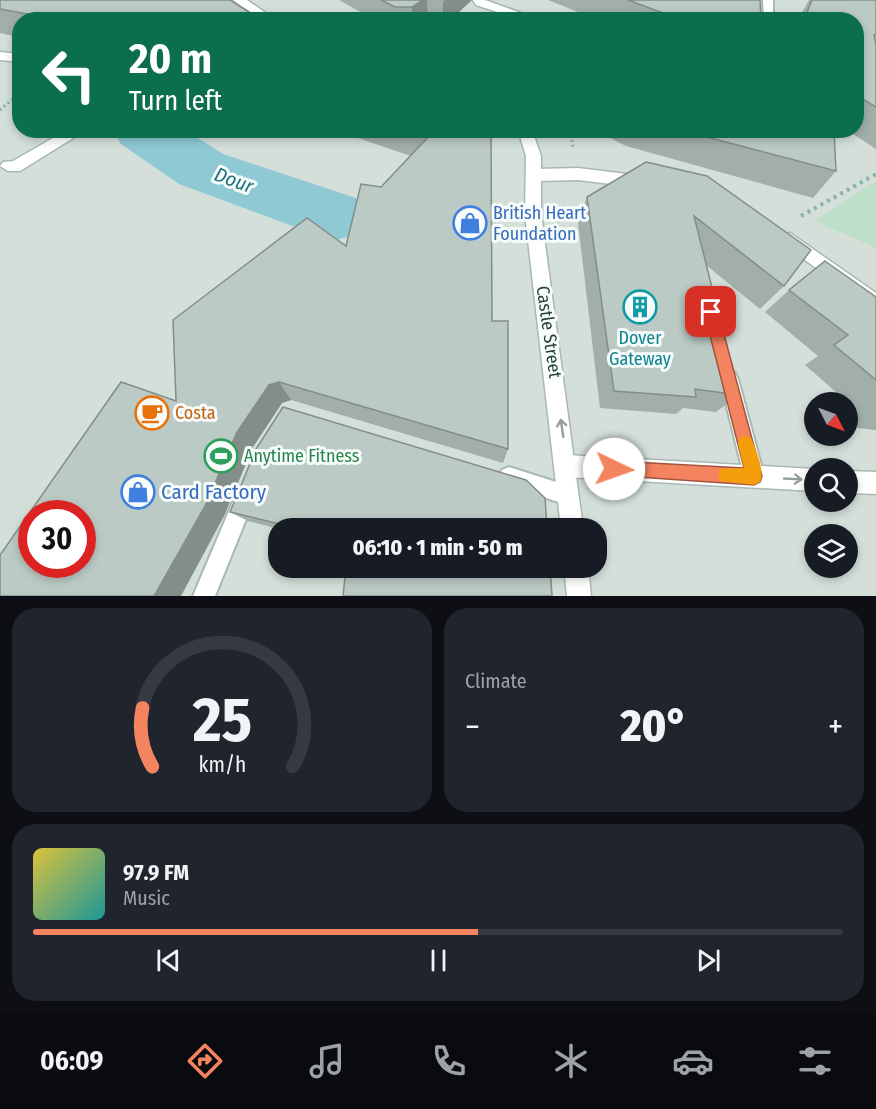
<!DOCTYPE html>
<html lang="en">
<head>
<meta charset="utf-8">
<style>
  :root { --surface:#171b24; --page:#20242c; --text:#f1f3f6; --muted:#9ea1a6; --line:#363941; --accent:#f4845f }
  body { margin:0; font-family:"Fira Sans Condensed",sans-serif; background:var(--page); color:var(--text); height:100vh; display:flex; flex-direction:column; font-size:22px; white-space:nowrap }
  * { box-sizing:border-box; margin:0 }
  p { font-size:20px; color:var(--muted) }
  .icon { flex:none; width:33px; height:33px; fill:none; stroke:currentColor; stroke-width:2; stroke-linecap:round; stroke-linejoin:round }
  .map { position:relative; height:596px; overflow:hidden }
  .drawer { display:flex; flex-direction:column; gap:12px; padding:12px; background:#0d0f14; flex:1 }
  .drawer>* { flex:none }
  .top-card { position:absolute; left:12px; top:12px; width:852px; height:126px; border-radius:24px; box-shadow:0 3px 9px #0003; background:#0b6e4f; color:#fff; overflow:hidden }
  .needle { width:39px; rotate:132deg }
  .fabs { position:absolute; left:804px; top:392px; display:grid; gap:12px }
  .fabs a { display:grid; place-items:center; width:54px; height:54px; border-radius:50%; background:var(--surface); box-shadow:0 3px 9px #0003; font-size:30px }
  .speed { position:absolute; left:18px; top:500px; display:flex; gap:12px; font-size:30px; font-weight:700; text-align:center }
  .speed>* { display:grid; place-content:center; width:78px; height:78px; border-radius:50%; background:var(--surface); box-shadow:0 3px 9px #0003; line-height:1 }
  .speed .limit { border:9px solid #d22; background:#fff; color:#111 }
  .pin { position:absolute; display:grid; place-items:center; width:51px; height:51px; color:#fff; margin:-26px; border-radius:12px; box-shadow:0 3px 9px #0006 }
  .me { position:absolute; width:66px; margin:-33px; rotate:93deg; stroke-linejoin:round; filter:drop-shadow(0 0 4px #0008) }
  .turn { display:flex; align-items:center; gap:21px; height:126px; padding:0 18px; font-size:27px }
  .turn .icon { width:78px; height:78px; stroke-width:2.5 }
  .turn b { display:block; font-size:42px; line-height:51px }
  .big { font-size:45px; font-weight:800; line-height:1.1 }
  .drawer .tile { flex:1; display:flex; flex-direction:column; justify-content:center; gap:9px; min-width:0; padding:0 21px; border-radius:24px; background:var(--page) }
  .drawer .dial { align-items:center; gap:0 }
  .dial svg { height:156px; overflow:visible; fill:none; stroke:var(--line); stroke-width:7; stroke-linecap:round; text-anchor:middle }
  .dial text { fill:var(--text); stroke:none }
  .song { display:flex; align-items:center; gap:18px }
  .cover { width:72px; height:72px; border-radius:9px; background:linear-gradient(135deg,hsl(50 70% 55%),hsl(180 70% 35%)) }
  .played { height:6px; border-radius:3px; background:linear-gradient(90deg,var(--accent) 55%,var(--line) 55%) }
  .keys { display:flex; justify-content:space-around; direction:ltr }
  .heat { display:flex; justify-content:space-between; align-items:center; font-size:33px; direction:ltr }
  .drawer .tiles { flex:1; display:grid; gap:12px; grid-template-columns:1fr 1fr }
  .tile:last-child { grid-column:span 2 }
  .trip { position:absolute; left:268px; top:518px; width:339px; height:60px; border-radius:24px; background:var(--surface); box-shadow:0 3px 9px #0003; font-weight:800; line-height:60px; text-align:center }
  .menu { display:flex; height:96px; justify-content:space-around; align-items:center; background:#090b0e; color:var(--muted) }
  .menu .icon { width:42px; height:42px }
  .menu .active { color:var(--accent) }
  .menu b { font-size:27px; color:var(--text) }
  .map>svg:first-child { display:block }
  .built { fill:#d4dfda; fill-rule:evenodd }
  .green { fill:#bfe0c8 }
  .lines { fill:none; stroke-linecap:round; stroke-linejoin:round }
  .river { fill:#8ec9d4; fill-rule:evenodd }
  .service-casing { stroke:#a8b8b2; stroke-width:4 }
  .pedestrian-casing { stroke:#a8b8b2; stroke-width:3 }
  .minor-casing { stroke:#a8b8b2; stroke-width:3 }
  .tertiary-casing { stroke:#a8b8b2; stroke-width:3 }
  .path-far1 { stroke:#86b3a5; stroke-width:3; stroke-dasharray:2 3; stroke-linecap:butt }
  .path { stroke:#86b3a5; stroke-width:4; stroke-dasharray:3 4.5; stroke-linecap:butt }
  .service { fill:#fff; fill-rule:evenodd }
  .pedestrian { fill:#fff; fill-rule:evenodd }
  .minor { fill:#fff; fill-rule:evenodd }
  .tertiary { fill:#fff; fill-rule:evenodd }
  .wall { fill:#a1aea9 }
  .shaded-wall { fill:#838d89 }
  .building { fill:#bbcac4; stroke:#838d89; stroke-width:1.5; fill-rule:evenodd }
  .oneway { stroke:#92a09c }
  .route { fill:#f4845f; stroke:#9f563e; stroke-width:1.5 }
  .slow { fill:#f59e0b }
  .labels { text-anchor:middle; stroke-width:6; stroke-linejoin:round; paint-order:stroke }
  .shop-label { font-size:18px; fill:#366cbe; stroke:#f7fbf9; text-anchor:start }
  .street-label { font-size:18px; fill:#24423a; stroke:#f7fbf9 }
  .culture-label { font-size:18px; fill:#0d838f; stroke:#f7fbf9 }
  .food-label { font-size:18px; fill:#c56008; stroke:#f7fbf9; text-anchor:start }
  .leisure-label { font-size:18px; fill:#27864d; stroke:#f7fbf9; text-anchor:start }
  .water-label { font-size:20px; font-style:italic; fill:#1c6f80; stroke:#f7fbf9 }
  .near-shop-label { font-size:21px; fill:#366cbe; stroke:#f7fbf9; text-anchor:start }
</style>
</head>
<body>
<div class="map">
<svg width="876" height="596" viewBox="0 0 876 596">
  <rect width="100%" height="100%" fill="#e6efeb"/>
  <!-- built -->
  <path class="built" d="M0,0H876V596H0ZM20,20H856V130H20ZM814,402H848V435H814ZM814,468H848V501H814ZM32,513H82V564H32ZM279,528H597V567H279ZM814,534H848V567H814Z"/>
  <!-- green -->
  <polygon class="green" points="876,181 876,248 815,221"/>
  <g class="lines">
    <!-- river -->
    <polygon class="river" points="113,130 185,130 223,154 356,198 365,216 356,234 333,241 179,184 121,144"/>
    <defs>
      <g id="service">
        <polygon points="763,0 773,0 773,20 764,18"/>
        <polygon points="729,371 735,373 738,379 764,476 761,483 754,486 747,483 744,476 720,379 723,373"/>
        <polygon points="509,467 575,488 578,495 575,502 568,505 502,484 499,477 502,470"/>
        <polygon points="245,487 252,490 255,497 215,596 193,596 238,490"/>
      </g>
      <g id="pedestrian">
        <polygon points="473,0 485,0 541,20 521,20 476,5"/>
        <polygon points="769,14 773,15 776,20 764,20 765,15"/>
        <polygon points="67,130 86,130 20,171 8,171 0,166 3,162 13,161"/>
      </g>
      <g id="minor">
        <polygon points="0,52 20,54 20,62 0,60"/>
        <polygon points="578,168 643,176 651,182 643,188 578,180 536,181 528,175 536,169"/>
        <polygon points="790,233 876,293 876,311 784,245 782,240 784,235"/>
        <polygon points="567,455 814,469 814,491 567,477 559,474 556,466 559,458"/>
        <polygon points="848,471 876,472 876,494 848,493"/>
      </g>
      <g id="tertiary">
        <polygon points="233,0 247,0 276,20 261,20"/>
        <polygon points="518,130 532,130 541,156 541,214 583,528 561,528 525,214 526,156"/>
        <polygon points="564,567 588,567 591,596 567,596"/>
      </g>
    </defs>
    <!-- service casing -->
    <use href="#service" class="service-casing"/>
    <!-- pedestrian casing -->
    <use href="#pedestrian" class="pedestrian-casing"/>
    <!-- minor casing -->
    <use href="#minor" class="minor-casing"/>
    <!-- tertiary casing -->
    <use href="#tertiary" class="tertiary-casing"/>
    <!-- path-far1 -->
    <g class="path-far1">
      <polyline points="0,110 20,93"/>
      <polyline points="570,130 573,147"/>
    </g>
    <!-- path -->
    <polyline class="path" points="801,216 876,174"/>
    <!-- service -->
    <use href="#service" class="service"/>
    <!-- pedestrian -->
    <use href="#pedestrian" class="pedestrian"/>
    <!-- minor -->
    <use href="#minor" class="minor"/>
    <!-- tertiary -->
    <use href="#tertiary" class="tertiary"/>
  </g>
  <!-- wall -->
  <g class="wall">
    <polygon points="0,0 262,20 20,20 20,37 0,33"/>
    <polygon points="339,0 472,0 450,20 375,20"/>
    <polygon points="548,0 760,0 761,20 598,20"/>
    <polygon points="809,0 876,0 876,149 847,130 856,130 856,20 798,20"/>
    <polygon points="334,130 491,130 492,321 508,449 503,463 291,400 282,403 253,447 224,516 176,401 346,246 381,187 411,156"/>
    <polygon points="594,130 834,130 836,171 813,198 626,146"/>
    <polygon points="646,162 784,286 760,309 706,265 739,395 716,412 683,408 676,414 600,408 578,223 587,197"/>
    <polygon points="789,290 876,297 876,430 857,428 848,407 848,402 845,402 844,399 805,365 818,356 765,312"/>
    <polygon points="230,512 547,528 279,528 279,529 248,521"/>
  </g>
  <!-- shaded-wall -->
  <g class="shaded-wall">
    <polygon points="423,0 427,0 428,20 413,20 412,7"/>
    <polygon points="445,0 472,0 450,20 443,20 443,2"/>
    <polygon points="279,382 291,400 282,403 253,447 224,516 181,596 154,596 237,432 269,385"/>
  </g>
  <!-- building -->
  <g class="building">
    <polygon points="0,0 230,0 262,20 37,20 27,14 0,9"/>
    <polygon points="381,0 423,0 412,7 395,7"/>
    <polygon points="628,0 760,0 761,20 682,20"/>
    <polygon points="812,0 876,0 876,34 874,35 876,45 876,107 856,95 856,20 804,20"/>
    <path d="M415,130H491L492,321H508V449L279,382L269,385L237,432L205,506L154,596H0V555L121,382L176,401L173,320L307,218L346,246L361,184L381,187L430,135ZM32,513H82V564H32Z"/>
    <polygon points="680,130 834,130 836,171"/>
    <polygon points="646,162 707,176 811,250 784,286 694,216 739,395 695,389 696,397 614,391 587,197"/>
    <polygon points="825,261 876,297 876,380 834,345 848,335 789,290"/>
    <polygon points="283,407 526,480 545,498 547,528 296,528 230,512 256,449"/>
    <polygon points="346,567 550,567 552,596 343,596"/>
  </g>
  <!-- one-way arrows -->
  <defs><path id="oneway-shaft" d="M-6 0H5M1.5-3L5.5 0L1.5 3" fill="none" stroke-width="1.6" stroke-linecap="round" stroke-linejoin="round" transform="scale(1.5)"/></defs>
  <g class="oneway">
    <use href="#oneway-shaft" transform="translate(562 428) rotate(-98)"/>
    <use href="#oneway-shaft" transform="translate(793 479) rotate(3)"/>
  </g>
  <!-- route -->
  <polygon class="route" points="711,306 718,312 762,476 760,482 754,485 608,475 605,469 608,463 614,461 744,468 704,312"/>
  <!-- slow -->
  <path class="slow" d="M746,436L751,438C756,449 765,471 760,482L754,485L720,481L718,475L720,469L744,468L738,444L740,438Z"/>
  <!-- icons -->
  <defs>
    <symbol id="shop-ring" viewBox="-11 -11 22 22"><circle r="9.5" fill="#f7fbf9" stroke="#3f7fe0" stroke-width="1.5"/><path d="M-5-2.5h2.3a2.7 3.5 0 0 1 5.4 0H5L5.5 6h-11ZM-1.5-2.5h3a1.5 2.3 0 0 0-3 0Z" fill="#3f7fe0"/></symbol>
    <symbol id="building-ring" viewBox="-11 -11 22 22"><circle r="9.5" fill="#f7fbf9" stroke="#0f9aa8" stroke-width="1.5"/><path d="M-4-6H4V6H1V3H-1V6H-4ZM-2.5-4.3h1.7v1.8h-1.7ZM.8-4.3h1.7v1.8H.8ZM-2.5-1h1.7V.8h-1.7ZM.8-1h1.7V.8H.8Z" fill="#0f9aa8"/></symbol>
    <symbol id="cafe-ring" viewBox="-11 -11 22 22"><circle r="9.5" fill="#f7fbf9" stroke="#e8710a" stroke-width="1.5"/><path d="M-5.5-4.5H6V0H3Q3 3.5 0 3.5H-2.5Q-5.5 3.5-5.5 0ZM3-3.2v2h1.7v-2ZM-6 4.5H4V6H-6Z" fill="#e8710a"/></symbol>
    <symbol id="stadium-ring" viewBox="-11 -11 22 22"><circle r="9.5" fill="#f7fbf9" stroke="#2e9e5b" stroke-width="1.5"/><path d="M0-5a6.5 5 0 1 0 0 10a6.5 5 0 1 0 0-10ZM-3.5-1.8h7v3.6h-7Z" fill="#2e9e5b"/></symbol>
  </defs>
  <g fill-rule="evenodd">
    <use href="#shop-ring" x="451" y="204" width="38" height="38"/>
    <use href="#building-ring" x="621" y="288" width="38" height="38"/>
    <use href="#cafe-ring" x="133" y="394" width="38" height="38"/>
    <use href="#stadium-ring" x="202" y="437" width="38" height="38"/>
    <use href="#shop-ring" x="119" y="473" width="38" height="38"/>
  </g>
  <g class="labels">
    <!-- shop labels -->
    <g class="shop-label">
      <text x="493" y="219">British Heart<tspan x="493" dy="21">Foundation</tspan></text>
    </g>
    <!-- street labels -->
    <g class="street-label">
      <text transform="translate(549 332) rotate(82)" y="6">Castle Street</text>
    </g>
    <!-- culture labels -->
    <g class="culture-label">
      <text x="640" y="344">Dover<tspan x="640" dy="21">Gateway</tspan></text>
    </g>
    <!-- food labels -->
    <g class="food-label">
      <text x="175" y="419">Costa</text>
    </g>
    <!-- leisure labels -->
    <g class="leisure-label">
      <text x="244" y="462">Anytime Fitness</text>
    </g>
    <!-- water labels -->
    <g class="water-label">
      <text transform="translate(234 180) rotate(20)" y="7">Dour</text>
    </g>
    <!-- near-shop labels -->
    <g class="near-shop-label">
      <text x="161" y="499">Card Factory</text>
    </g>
  </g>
</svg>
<div class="fabs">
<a><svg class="needle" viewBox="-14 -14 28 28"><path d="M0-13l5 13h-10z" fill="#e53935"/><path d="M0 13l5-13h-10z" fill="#9ea1a6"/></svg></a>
<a><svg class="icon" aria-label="search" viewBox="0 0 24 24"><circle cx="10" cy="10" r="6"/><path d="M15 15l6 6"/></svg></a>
<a><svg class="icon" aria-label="layers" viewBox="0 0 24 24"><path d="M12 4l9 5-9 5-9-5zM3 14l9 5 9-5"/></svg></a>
</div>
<div class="speed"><div class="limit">30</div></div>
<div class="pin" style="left:711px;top:312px;background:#d93025"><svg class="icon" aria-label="arrive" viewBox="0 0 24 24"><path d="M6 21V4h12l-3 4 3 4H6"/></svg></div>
<svg class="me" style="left:614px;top:469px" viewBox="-20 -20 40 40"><circle r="19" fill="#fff"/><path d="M0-13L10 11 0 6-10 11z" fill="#f4845f"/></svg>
<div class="trip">06:10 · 1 min · 50 m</div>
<div class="top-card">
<div class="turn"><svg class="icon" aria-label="left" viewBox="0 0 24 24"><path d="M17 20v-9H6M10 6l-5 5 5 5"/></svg><div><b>20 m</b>Turn left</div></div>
</div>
</div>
<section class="drawer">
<div class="tiles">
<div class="tile dial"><svg viewBox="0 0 100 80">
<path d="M14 69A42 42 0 1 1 86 69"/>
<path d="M14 69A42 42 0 0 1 9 39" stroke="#f4845f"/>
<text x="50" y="56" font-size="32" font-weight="700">25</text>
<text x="50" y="72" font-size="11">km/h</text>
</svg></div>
<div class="tile"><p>Climate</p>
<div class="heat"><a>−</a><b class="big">20°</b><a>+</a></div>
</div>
<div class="tile">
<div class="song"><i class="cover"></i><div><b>97.9 FM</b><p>Music</p></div></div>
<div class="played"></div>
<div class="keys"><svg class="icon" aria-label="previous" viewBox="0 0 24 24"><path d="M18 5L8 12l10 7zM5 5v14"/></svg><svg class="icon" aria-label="pause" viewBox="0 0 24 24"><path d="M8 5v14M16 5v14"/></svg><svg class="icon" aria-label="next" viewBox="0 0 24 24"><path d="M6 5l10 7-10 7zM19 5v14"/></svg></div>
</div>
</div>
</section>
<nav class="menu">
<b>06:09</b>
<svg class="icon active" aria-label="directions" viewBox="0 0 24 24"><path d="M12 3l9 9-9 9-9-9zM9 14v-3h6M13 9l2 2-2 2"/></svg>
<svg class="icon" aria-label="music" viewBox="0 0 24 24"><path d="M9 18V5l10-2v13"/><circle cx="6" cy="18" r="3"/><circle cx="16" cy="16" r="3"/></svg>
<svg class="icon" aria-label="phone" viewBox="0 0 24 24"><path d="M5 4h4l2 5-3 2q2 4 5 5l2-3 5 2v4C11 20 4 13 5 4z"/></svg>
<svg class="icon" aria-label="climate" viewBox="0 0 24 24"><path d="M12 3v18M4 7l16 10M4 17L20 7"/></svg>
<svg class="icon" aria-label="car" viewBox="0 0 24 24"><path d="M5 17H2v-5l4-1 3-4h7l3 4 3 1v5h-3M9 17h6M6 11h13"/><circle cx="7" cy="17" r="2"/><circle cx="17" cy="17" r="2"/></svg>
<svg class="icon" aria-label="filters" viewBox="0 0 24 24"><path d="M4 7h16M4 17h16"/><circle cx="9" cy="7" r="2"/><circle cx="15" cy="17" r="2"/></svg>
</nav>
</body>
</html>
